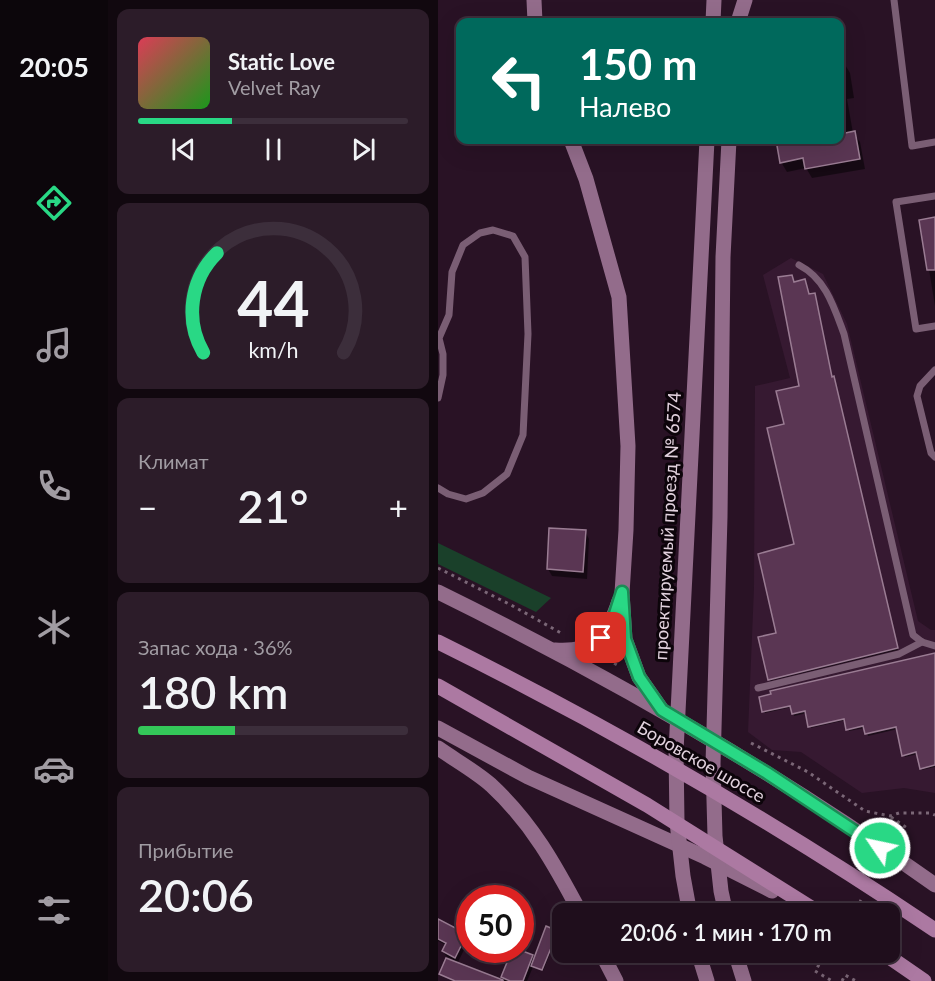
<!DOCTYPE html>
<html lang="ru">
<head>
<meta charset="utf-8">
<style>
  :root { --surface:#1f0e1c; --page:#2c1c29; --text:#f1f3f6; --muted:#a19ca3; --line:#3c2e3b; --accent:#29d885 }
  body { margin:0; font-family:Lato,sans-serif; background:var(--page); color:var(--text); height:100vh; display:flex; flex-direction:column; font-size:22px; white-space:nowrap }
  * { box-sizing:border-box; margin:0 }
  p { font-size:20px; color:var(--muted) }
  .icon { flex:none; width:33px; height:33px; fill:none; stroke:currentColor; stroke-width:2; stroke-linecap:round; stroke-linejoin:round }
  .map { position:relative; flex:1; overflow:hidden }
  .drawer { display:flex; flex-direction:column; gap:9px; padding:9px; background:#11080f; width:330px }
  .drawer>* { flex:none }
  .hud { position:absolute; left:18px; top:18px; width:388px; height:126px; border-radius:12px; box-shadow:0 6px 24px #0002,0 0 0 2px var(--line); background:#00695c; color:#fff; overflow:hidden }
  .speed { position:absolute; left:18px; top:885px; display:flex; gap:12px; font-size:30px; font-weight:700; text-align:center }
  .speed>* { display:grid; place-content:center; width:78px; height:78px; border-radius:50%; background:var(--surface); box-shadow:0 6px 24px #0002,0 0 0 2px var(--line); line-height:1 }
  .speed .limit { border:9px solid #d22; background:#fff; color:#111 }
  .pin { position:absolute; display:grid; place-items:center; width:51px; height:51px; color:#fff; margin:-26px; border-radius:12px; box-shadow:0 3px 9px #0006 }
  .me { position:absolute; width:66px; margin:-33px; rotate:304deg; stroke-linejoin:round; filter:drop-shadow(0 0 4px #0008) }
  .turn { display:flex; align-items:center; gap:21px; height:126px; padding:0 24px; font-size:27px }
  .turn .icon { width:78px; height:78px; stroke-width:2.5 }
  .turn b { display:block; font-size:42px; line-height:51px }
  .big { font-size:45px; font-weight:600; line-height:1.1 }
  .drawer .tile { flex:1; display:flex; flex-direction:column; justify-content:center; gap:9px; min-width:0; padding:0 21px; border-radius:12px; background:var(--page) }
  .drawer .dial { align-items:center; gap:0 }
  .dial svg { height:156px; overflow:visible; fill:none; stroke:var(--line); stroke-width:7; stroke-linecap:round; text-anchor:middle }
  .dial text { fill:var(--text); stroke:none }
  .song { display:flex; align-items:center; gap:18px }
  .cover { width:72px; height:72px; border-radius:9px; background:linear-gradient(135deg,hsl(350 70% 55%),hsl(120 70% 35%)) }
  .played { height:6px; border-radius:3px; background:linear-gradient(90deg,var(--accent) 35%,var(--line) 35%) }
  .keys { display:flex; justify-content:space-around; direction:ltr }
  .heat { display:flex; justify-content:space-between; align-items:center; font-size:33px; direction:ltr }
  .charge { height:9px; border-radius:4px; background:linear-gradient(90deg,#34c759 36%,var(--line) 0) }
  .trip { position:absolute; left:114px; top:903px; width:348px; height:60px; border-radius:12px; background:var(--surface); box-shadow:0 6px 24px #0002,0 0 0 2px var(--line); font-weight:600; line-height:60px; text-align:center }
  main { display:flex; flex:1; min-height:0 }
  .dock { display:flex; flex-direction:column; width:108px; justify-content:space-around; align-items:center; background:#0c060b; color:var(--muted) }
  .dock .icon { width:42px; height:42px }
  .dock .on { color:var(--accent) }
  .dock b { font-size:27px; color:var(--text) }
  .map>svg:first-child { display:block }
  .built { fill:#361931 }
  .green { fill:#1a402a }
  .shadow { fill:#0007 }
  .building { fill:#5a3653; stroke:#9a7c93; stroke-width:1.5 }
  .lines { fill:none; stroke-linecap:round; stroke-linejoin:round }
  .path { stroke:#7b6777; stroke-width:3; stroke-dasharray:3 4.5; stroke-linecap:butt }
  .service { stroke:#7a5e74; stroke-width:7 }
  .secondary { stroke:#936c8b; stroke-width:15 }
  .primary { stroke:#ac79a2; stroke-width:15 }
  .route-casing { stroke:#1b8c56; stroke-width:15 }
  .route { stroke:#29d885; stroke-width:10 }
  .labels { text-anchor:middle; stroke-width:6; stroke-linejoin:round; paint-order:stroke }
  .street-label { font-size:18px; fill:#e2d2de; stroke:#0c040a }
</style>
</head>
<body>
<main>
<nav class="dock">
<b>20:05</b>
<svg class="icon on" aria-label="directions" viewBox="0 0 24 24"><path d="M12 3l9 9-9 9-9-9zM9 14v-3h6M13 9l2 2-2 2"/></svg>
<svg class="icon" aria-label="music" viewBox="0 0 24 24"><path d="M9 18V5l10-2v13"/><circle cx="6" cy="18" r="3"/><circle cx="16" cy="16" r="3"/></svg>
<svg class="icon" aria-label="phone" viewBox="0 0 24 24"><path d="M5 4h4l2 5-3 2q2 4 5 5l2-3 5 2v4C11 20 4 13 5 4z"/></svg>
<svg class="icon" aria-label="climate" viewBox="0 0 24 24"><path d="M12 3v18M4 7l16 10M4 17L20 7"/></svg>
<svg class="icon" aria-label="car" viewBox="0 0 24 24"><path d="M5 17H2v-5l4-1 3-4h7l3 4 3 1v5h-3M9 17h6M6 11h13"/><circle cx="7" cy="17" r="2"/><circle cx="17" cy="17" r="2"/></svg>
<svg class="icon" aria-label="filters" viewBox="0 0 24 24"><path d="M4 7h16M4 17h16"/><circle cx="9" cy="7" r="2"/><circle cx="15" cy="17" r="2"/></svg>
</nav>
<section class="drawer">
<div class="tile">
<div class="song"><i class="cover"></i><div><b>Static Love</b><p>Velvet Ray</p></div></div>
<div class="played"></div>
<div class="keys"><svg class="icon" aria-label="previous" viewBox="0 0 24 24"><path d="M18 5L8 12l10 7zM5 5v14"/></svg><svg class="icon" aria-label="pause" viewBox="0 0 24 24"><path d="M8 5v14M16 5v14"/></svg><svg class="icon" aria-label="next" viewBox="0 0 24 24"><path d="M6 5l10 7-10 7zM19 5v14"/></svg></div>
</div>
<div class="tile dial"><svg viewBox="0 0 100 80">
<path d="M14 69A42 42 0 1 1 86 69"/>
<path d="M14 69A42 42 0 0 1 21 18" stroke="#29d885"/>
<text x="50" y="56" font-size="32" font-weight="700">44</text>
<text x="50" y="72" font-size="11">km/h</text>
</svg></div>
<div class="tile"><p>Климат</p>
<div class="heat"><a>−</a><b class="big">21°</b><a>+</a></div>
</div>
<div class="tile"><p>Запас хода · 36%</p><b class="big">180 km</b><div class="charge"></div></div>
<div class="tile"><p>Прибытие</p><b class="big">20:06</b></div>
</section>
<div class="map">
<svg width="497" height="981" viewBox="0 0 497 981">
  <rect width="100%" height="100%" fill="#291225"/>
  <!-- built -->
  <polygon class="built" points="353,258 385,274 409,324 480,621 493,630 497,630 497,793 466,788 424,793 363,752 334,750 310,732 316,588 317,386 352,378 325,275"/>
  <!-- green -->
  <polygon class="green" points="0,543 113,598 98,612 0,564"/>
  <!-- shadow -->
  <g class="shadow">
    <polygon points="406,63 412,73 416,98 409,99 415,133 422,142 427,169 374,178 368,168 349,172 343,162 339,140 402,140 402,64"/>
    <polygon points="497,218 497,306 483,221"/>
    <polygon points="355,283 370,296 433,531 460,650 332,681 340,634 358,545 348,425 363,387"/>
    <polygon points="147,531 151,539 149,579 114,576 110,569"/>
    <polygon points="497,653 497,767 484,770 480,754 467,757 460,729 430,736 427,728 411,731 408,720 373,728 369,713 356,716 354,707 327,713 326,711 335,695 334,692"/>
    <polygon points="0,921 28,935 31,940 19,964 49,981 15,981 4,975 2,973 16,960 8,956 5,951 8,945 0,941"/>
    <polygon points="119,932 120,934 105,971 95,967 89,981 66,981 64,977 75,950 94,956 96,960"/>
  </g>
  <!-- building -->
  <g class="building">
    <polygon points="417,131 422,159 367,169 365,158 342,163 338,140 402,140 402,134"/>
    <polygon points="497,217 497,270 489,270 481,220"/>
    <polygon points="354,275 356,282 367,279 371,294 377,293 394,377 396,376 460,648 330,680 320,637 338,633 320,554 356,544 329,428 346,424 338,391 361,386 340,277"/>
    <polygon points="111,528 148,530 145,572 109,569"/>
    <polygon points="497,653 497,765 482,769 478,752 464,756 458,727 427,734 425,726 408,730 406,719 370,727 367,711 354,714 352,706 324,712 321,697 333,694 332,691"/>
    <polygon points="0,919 29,934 17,958 4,951 8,943 0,939"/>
    <polygon points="108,926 120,931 104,970 93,966"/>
    <polygon points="74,950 82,950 95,955 85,981 72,981 63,977"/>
    <polygon points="8,958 65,980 65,981 17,981 1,974"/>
  </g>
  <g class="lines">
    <!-- path -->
    <g class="path">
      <polyline points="0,568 73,605 123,633"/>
      <polyline points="163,656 181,666"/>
      <polyline points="313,743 370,772 427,811 452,816 461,813 492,813 497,815"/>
      <polyline points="453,817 469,828 461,841"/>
      <polyline points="414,914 423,900"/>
      <polyline points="389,952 377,971 394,981"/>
      <polyline points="404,981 407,975 418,981"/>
    </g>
    <!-- service -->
    <g class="service">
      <polyline points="456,0 474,146 497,142"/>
      <polyline points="497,196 458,202 478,329 497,326"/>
      <path d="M361,265C388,279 396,307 406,334L475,635L484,642L497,646"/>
      <polyline points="497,370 482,386 479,396 493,453 497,457"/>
      <polyline points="0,398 5,375 5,354 1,338 11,315 14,272 25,245 42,233 55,230 75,236 87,257 90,334 85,435 69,474 45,493 28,499 10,494 0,488"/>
      <polyline points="320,688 461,654 484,642"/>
    </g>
    <!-- secondary -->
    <g class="secondary">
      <polyline points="96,0 97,22"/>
      <polyline points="275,22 276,0"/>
      <polyline points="300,22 307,0"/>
      <polyline points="133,140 148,179 181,297 190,446 188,530 184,593 187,639 201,677 224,710"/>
      <path d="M0,592C173,677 340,773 497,885"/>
      <path d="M117,650C156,653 170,635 181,601"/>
      <polyline points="0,728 90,777 267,857 334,891"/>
      <path d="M0,748C17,760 37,771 53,785C94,823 117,865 143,914"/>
      <polyline points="252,914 245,876 239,822 238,751 269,140"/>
      <polyline points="288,914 283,891 277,836 275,764 282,517 285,257 291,140"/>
      <polyline points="163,952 178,981"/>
      <polyline points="260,952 269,981"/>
      <polyline points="297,952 306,981"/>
    </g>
    <!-- primary -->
    <g class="primary">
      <path d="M0,642C172,727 338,823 497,930"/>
      <polyline points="0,686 209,805 383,914"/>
      <polyline points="444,952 486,981"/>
    </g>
  </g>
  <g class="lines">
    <defs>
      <polyline id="route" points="163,638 175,620 184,592 187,639 201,677 224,710 329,773 442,848"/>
    </defs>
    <!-- route casing -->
    <use href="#route" class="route-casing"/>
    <!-- route -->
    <use href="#route" class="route"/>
  </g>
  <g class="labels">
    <!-- street labels -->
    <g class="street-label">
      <text transform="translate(230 526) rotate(-87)" y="6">проектируемый проезд № 6574</text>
      <text transform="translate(263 762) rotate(30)" y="6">Боровское шоссе</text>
    </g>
  </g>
</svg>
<div class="speed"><div class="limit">50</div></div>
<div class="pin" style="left:163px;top:638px;background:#d93025"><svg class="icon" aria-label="arrive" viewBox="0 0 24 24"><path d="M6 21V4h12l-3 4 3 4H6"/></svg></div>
<svg class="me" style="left:442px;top:848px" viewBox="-20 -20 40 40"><circle r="17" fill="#29d885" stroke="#fff" stroke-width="3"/><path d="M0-11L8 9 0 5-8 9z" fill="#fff"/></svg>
<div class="trip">20:06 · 1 мин · 170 m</div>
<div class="hud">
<div class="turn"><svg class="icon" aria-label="left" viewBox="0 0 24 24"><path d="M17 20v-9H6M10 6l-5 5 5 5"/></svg><div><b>150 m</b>Налево</div></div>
</div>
</div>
</main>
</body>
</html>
